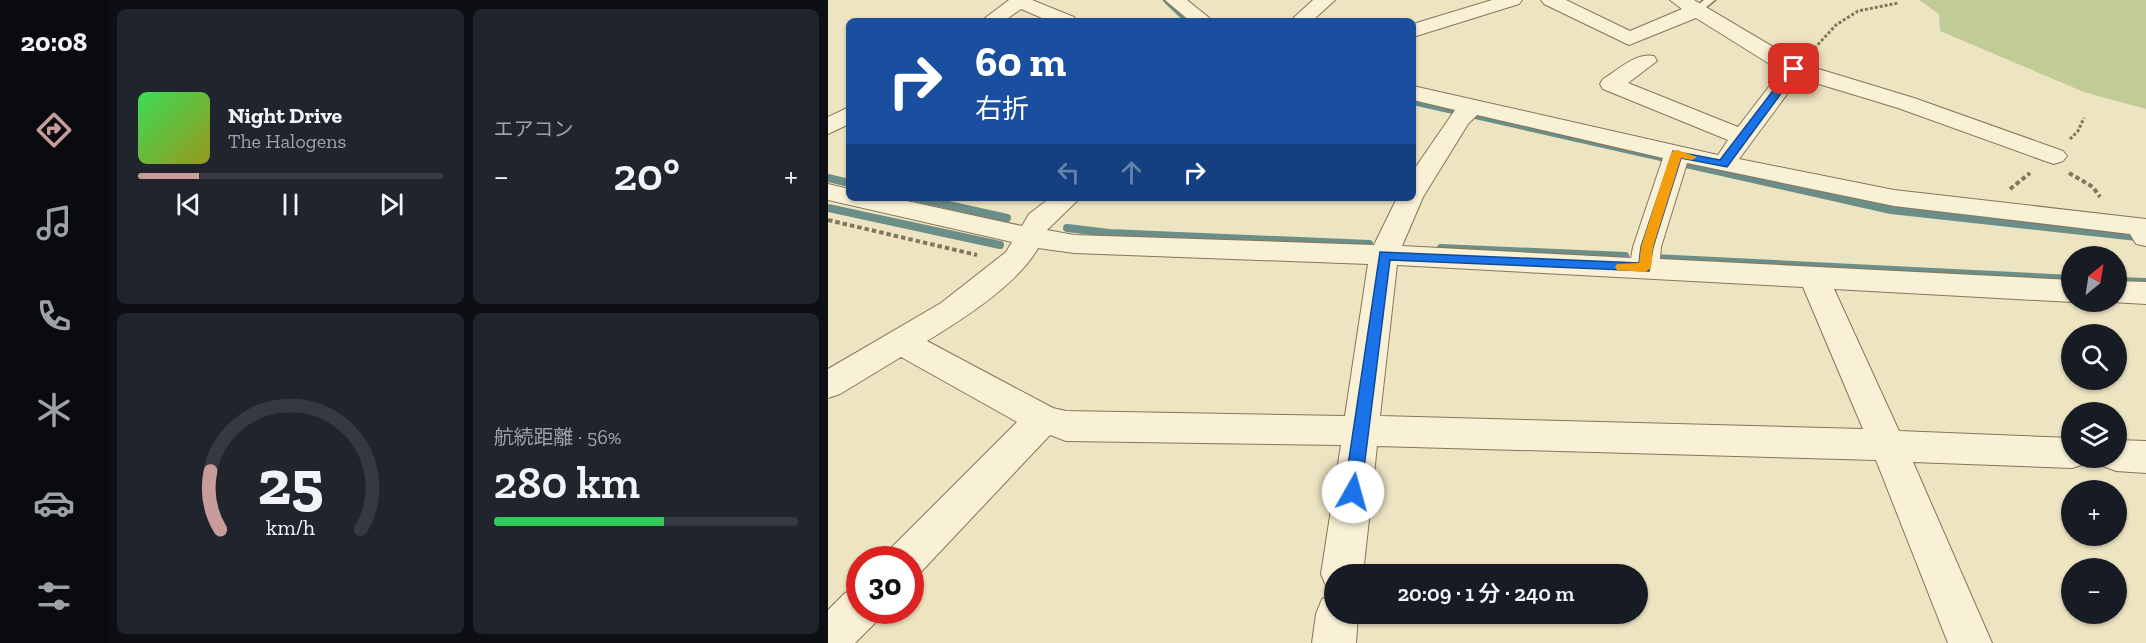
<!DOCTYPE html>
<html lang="ja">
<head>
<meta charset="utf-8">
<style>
  :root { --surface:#171b24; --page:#20242c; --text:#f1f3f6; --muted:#9ea1a6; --line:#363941; --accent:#c89c9a }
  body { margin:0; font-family:"Zilla Slab","Noto Sans JP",serif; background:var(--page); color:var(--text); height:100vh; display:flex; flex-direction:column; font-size:22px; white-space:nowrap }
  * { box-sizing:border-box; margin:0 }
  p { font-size:20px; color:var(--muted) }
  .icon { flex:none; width:33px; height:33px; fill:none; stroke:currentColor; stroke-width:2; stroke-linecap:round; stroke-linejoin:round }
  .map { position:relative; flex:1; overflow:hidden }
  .drawer { display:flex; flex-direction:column; gap:9px; padding:9px; background:#0d0f14; width:720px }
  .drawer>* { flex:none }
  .top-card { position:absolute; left:18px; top:18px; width:570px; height:183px; border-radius:9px; box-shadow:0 2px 4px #0004; background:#1a4fa0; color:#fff; overflow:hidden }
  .needle { width:39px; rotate:30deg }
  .buttons { position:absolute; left:1233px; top:246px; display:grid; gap:12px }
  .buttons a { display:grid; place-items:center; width:66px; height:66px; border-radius:50%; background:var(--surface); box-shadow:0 2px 4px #0004; font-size:30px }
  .speed { position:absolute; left:18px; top:546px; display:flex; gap:12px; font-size:30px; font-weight:700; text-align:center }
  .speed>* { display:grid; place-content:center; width:78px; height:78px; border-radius:50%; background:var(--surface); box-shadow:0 2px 4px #0004; line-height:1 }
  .speed .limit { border:9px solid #d22; background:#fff; color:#111 }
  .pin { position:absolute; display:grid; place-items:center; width:51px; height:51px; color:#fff; margin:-26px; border-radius:12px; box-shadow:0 3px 9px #0006 }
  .me { position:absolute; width:66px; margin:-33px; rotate:7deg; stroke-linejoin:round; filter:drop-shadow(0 0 4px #0008) }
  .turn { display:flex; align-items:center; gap:21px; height:126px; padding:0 30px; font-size:27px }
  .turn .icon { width:78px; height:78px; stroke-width:2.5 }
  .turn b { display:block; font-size:42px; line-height:51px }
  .lanes { display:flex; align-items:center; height:57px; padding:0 30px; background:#0003; justify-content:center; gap:30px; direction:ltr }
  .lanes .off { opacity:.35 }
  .big { font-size:45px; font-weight:600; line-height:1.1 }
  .drawer .widget { flex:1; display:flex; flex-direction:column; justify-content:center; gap:9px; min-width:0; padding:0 21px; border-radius:9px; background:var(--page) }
  .drawer .dial { align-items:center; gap:0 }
  .dial svg { height:156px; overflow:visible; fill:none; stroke:var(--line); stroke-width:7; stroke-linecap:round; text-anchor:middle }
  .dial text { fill:var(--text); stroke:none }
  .song { display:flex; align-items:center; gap:18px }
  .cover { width:72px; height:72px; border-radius:9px; background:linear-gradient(135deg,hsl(130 70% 55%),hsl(60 70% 35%)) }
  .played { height:6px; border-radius:3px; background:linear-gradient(90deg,var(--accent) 20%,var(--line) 20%) }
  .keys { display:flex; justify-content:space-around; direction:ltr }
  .heat { display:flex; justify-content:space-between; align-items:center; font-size:33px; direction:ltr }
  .charge { height:9px; border-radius:4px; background:linear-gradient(90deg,#34c759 56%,var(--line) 0) }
  .drawer .tiles { flex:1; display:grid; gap:9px; grid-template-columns:repeat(2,1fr) }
  .trip { position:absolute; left:496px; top:564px; width:324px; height:60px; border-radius:30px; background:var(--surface); box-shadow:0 2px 4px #0004; font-weight:600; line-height:60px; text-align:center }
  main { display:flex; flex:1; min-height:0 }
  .dock { display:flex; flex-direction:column; width:108px; justify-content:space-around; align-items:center; background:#090b0e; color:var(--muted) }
  .dock .icon { width:42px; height:42px }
  .dock .current { color:var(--accent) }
  .dock b { font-size:27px; color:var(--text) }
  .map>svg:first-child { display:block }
  .green { fill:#c1cb96 }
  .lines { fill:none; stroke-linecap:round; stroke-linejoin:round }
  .stream-far1 { stroke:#6b8e88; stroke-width:6 }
  .stream { stroke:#6b8e88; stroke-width:8 }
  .service-casing { stroke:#877559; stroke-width:3 }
  .minor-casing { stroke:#877559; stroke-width:2 }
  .path-far1 { stroke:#877559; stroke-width:3; stroke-dasharray:3 2; stroke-linecap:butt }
  .path { stroke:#877559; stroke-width:4; stroke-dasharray:4.5 3; stroke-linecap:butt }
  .service { fill:#f8f1d5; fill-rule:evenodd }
  .minor { fill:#f8f1d5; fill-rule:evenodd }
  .route { fill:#1a73e8; stroke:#114b97; stroke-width:1.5 }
  .slow { fill:#f59e0b }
</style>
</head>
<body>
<main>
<nav class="dock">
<b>20:08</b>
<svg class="icon current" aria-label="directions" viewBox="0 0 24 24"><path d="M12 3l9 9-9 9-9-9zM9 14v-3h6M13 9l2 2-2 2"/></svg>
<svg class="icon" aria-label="music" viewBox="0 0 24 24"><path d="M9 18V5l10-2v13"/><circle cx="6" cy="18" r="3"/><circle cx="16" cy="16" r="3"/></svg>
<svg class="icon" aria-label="phone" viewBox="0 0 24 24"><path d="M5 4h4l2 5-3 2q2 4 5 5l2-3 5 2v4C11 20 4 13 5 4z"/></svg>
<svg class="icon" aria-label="climate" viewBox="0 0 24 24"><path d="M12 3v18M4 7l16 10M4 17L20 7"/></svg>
<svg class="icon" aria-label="car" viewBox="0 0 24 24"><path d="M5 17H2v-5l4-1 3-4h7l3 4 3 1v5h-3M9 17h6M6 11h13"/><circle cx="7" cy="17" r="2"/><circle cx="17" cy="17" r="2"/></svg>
<svg class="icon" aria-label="filters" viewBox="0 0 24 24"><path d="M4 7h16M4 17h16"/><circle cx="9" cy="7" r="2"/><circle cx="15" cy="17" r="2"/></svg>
</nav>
<section class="drawer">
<div class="tiles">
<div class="widget">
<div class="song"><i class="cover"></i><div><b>Night Drive</b><p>The Halogens</p></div></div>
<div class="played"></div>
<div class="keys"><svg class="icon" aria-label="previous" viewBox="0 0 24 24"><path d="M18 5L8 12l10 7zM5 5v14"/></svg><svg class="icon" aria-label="pause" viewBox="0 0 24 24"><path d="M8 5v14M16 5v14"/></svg><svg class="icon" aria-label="next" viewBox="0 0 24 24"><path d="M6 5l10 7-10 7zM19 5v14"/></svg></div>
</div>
<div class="widget"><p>エアコン</p>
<div class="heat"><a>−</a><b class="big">20°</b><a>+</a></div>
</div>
<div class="widget dial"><svg viewBox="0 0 100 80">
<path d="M14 69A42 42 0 1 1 86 69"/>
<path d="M14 69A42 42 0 0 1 9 39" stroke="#c89c9a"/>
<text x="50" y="56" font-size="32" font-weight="700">25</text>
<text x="50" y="72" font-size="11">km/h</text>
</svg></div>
<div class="widget"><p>航続距離 · 56%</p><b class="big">280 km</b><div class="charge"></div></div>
</div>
</section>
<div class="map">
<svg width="1318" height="643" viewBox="0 0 1318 643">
  <rect width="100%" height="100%" fill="#ede4c1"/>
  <!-- green -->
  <polygon class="green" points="1091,0 1318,0 1318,109 1256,92 1112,31 1111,14"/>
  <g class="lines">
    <!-- stream-far1 -->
    <g class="stream-far1">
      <polyline points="338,0 360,21"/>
      <polyline points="585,102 842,160"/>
    </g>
    <!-- stream -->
    <g class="stream">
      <polyline points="836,159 1063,210 1318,238"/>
      <polyline points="0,178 21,183"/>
      <polyline points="89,198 179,218"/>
      <polyline points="0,208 172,245"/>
      <polyline points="239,228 281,233 541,244"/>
      <polyline points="613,248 797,256"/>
      <polyline points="826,258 1244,279"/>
      <polyline points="1288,281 1318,282"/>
    </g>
    <defs>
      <polygon id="service" points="876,0 887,0 872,12 866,12 866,8"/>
      <g id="minor">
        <polygon points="181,0 204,0 246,17 249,21 221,21 193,9 176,21 153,21"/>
        <polygon points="337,0 359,0 385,21 362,21"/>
        <polygon points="485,0 507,0 484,21 462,21"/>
        <polygon points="664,0 694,0 691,4 585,37 585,24"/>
        <path d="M713,0H738L802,31L854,9L842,0H866L974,64L1086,98L1235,151L1239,156L1235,161L1226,164L1217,161L1070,108L971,78L911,159L1066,190L1318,219V246L1308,244L1302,234L1066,206L859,163L833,247L832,259L1244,280V302L1006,289L1071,431L1244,438V458H1260L1257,464L1244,468L1085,462L1164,643H1120L1048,460L549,446L535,574H507V591L499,588L493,574L513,445L238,441L222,435L92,573L82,577V560H58L64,547L189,422L73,357L12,394L0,398V369L113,303L178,252L184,242L0,200V184L21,189V198H65L194,226L201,214L222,198H252L219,230L246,235L546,245L569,198H585V171L627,110L585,100V86L890,155L900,140L775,89L772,84L775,79C790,70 808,52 826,56L829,61L800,83L910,127L953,71L868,18L801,45L716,4ZM649,115L835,158L805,247L803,258L574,246L595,197L640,124ZM210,248L246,253L540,264L517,416L238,411L225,408L99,341C135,319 190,284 210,248ZM569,265L975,287L1035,429L552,416Z"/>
        <polygon points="21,107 21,124 0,134 0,117"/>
        <polygon points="1288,281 1318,282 1318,304 1284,302 1288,302"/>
        <polygon points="1288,440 1318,441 1318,473 1288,471 1275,466 1271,458 1288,458"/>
        <polygon points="32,587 32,610 52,610 47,623 27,643 0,643 0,610 17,593"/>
        <polygon points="507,594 507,614 530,614 528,643 484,643 488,614 494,599"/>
      </g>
    </defs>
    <!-- service casing -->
    <use href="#service" class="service-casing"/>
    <!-- minor casing -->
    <use href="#minor" class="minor-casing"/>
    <!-- path-far1 -->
    <g class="path-far1">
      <polyline points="983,52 1008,25 1030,11 1070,3"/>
      <polyline points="1242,139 1250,131 1256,118"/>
    </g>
    <!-- path -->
    <g class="path">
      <polyline points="1241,173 1265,187 1272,197"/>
      <polyline points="1182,189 1202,173"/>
      <polyline points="0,220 149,255"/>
    </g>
    <!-- service -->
    <use href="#service" class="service"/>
    <!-- minor -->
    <use href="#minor" class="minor"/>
  </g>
  <!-- route -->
  <polygon class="route" points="963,67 971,69 899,167 853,158 825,247 821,271 562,260 533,492 530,497 525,499 519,497 516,492 552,252 811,263 813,247 845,151 892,160"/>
  <!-- slow -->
  <polygon class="slow" points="849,150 869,157 864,160 853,158 825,247 823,268 817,272 789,270 787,267 789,264 811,263 813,247 842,156 845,151"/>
</svg>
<div class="buttons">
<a><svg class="needle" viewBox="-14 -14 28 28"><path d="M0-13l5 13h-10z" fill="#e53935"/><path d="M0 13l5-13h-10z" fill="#9ea1a6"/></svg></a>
<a><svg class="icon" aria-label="search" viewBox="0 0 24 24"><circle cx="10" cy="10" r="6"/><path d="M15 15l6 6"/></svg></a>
<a><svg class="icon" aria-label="layers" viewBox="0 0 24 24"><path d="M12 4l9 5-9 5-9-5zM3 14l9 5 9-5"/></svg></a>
<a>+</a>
<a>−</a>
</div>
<div class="speed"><div class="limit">30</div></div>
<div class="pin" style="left:966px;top:69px;background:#d93025"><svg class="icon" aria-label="arrive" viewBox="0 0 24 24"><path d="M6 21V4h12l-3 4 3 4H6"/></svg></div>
<svg class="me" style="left:525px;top:492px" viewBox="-20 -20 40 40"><circle r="19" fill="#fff"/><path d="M0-13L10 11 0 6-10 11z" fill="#1a73e8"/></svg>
<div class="trip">20:09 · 1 分 · 240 m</div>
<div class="top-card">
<div class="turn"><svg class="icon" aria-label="right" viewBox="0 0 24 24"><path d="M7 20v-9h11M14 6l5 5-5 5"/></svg><div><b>60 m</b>右折</div></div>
<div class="lanes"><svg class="icon off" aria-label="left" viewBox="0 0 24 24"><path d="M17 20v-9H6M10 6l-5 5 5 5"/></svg><svg class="icon off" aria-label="ahead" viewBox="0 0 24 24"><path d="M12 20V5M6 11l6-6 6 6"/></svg><svg class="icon" aria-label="right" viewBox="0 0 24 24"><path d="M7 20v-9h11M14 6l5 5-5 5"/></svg></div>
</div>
</div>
</main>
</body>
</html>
